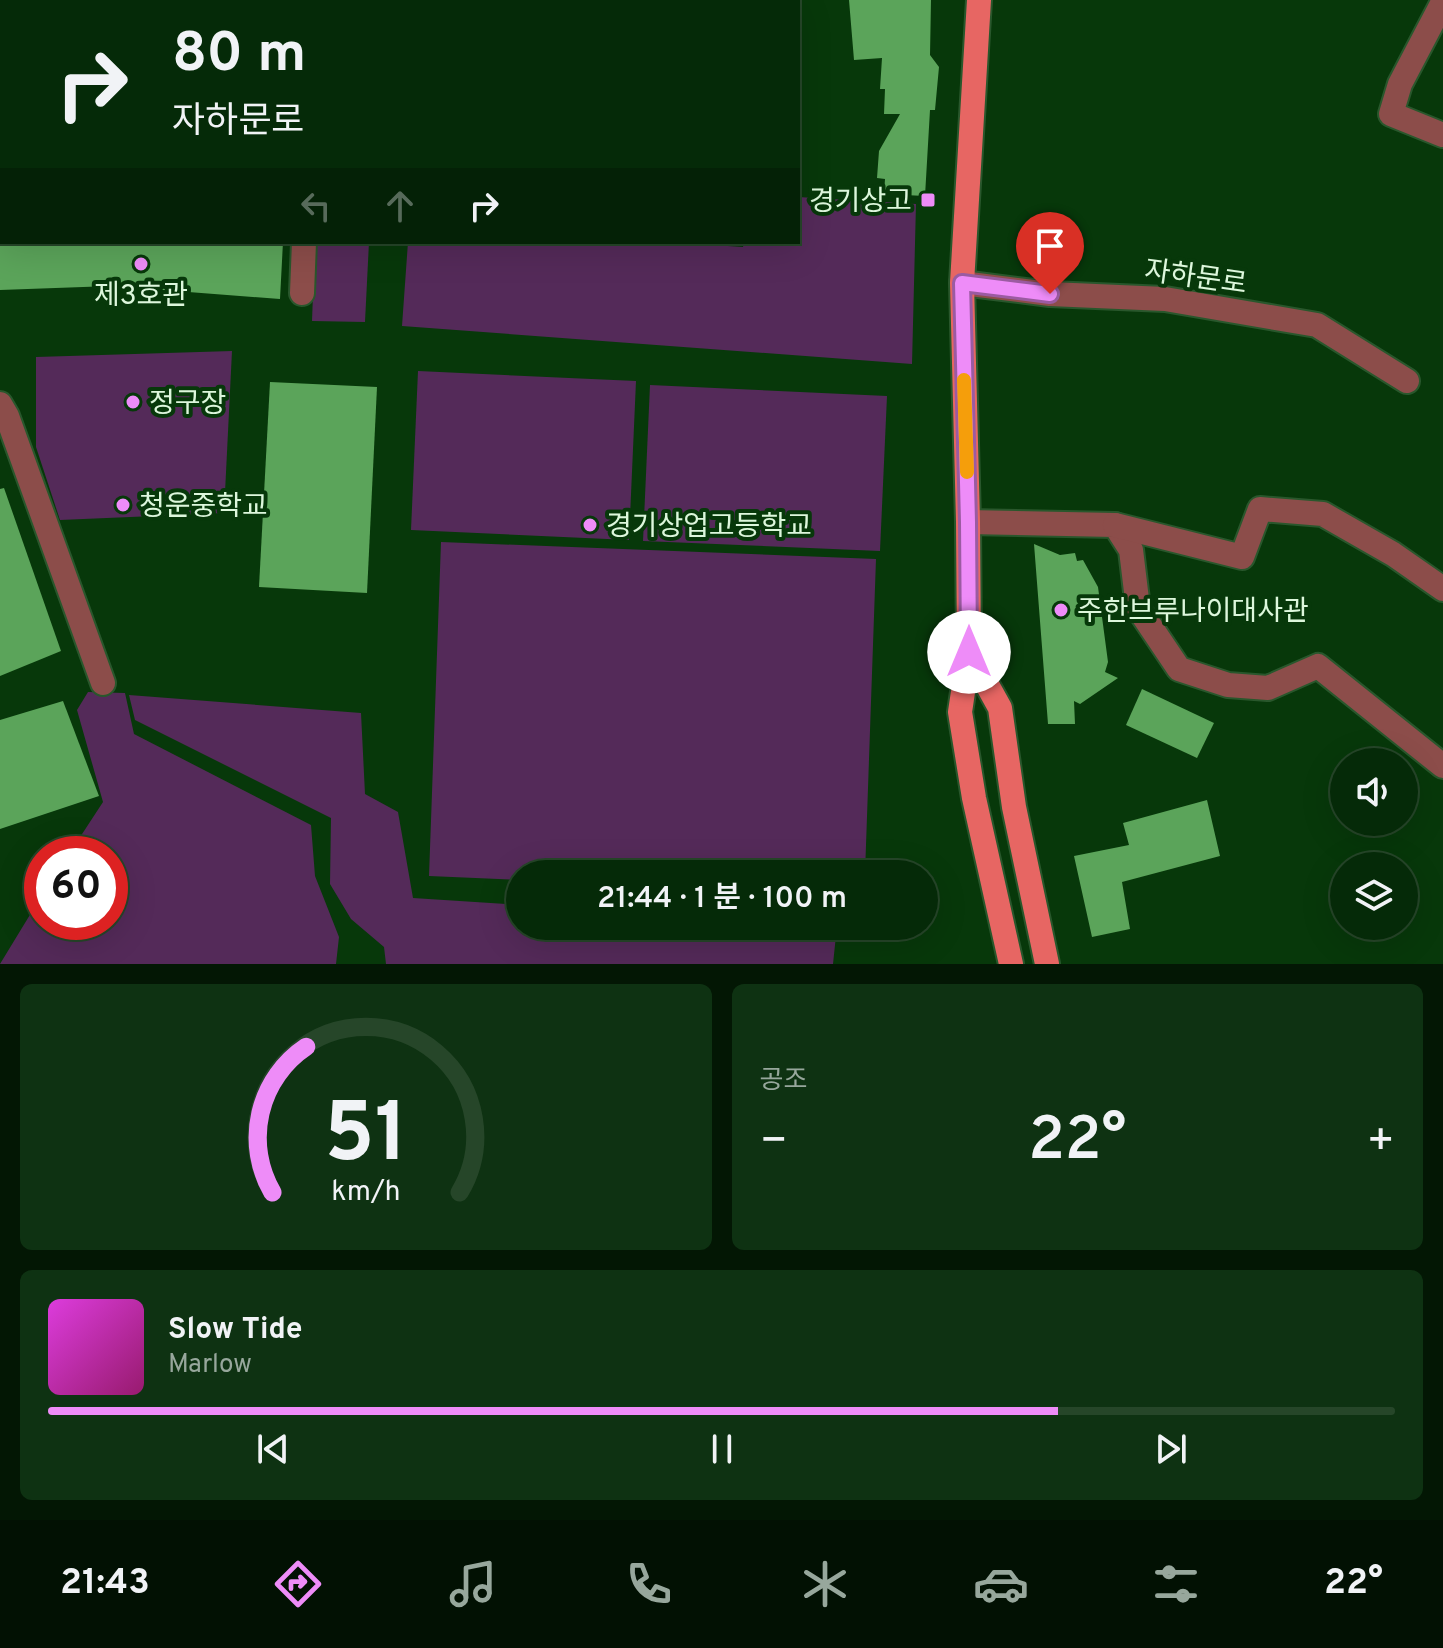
<!DOCTYPE html>
<html lang="ko">
<head>
<meta charset="utf-8">
<style>
  :root { --surface:#052a08; --page:#0e3212; --text:#f1f3f6; --muted:#97a79c; --line:#264629; --accent:#ee8cf8 }
  body { margin:0; font-family:Overpass,"Noto Sans KR",sans-serif; background:var(--page); color:var(--text); height:100vh; display:flex; flex-direction:column; font-size:30px; white-space:nowrap }
  * { box-sizing:border-box; margin:0 }
  p { font-size:26px; color:var(--muted) }
  .icon { flex:none; width:44px; height:44px; fill:none; stroke:currentColor; stroke-width:2; stroke-linecap:round; stroke-linejoin:round }
  .map { position:relative; height:964px; overflow:hidden }
  .side { display:flex; flex-direction:column; gap:20px; padding:20px; background:#031704; flex:1 }
  .side>* { flex:none }
  .banner { position:absolute; left:0px; top:0px; width:800px; height:244px; box-shadow:0 8px 32px #0002,0 0 0 2px var(--line); background:#052a08; color:var(--text); overflow:hidden }
  .buttons { position:absolute; left:1330px; top:748px; display:grid; gap:16px }
  .buttons a { display:grid; place-items:center; width:88px; height:88px; border-radius:50%; background:var(--surface); box-shadow:0 8px 32px #0002,0 0 0 2px var(--line); font-size:40px }
  .speed { position:absolute; left:24px; top:836px; display:flex; gap:16px; font-size:40px; font-weight:700; text-align:center }
  .speed>* { display:grid; place-content:center; width:104px; height:104px; border-radius:50%; background:var(--surface); box-shadow:0 8px 32px #0002,0 0 0 2px var(--line); line-height:1 }
  .speed .limit { border:12px solid #d22; background:#fff; color:#111 }
  .pin { position:absolute; display:grid; place-items:center; width:68px; height:68px; color:#fff; margin:-82px -34px; border-radius:50% 50% 50% 0; rotate:-45deg; box-shadow:0 0 8px #0007 }
  .pin .icon { rotate:45deg }
  .me { position:absolute; width:88px; margin:-44px; rotate:0deg; stroke-linejoin:round; filter:drop-shadow(0 0 6px #0008) }
  .turn { display:flex; align-items:center; gap:28px; height:168px; padding:0 40px; font-size:36px }
  .turn .icon { width:104px; height:104px; stroke-width:2.5 }
  .turn b { display:block; font-size:56px; line-height:68px }
  .lanes { display:flex; align-items:center; height:76px; padding:0 40px; background:#0003; justify-content:center; gap:40px; direction:ltr }
  .lanes .off { opacity:.35 }
  .big { font-size:60px; font-weight:600; line-height:1.1 }
  .side .widget { flex:1; display:flex; flex-direction:column; justify-content:center; gap:12px; min-width:0; padding:0 28px; border-radius:12px; background:var(--page) }
  .side .dial { align-items:center; gap:0 }
  .dial svg { height:208px; overflow:visible; fill:none; stroke:var(--line); stroke-width:7; stroke-linecap:round; text-anchor:middle }
  .dial text { fill:var(--text); stroke:none }
  .song { display:flex; align-items:center; gap:24px }
  .cover { width:96px; height:96px; border-radius:12px; background:linear-gradient(135deg,hsl(300 70% 55%),hsl(320 70% 35%)) }
  .played { height:8px; border-radius:4px; background:linear-gradient(90deg,var(--accent) 75%,var(--line) 75%) }
  .keys { display:flex; justify-content:space-around; direction:ltr }
  .heat { display:flex; justify-content:space-between; align-items:center; font-size:44px; direction:ltr }
  .side .tiles { flex:1; display:grid; gap:20px; grid-template-columns:1fr 1fr }
  .widget:last-child { grid-column:span 2 }
  .trip { position:absolute; left:506px; top:860px; width:432px; height:80px; border-radius:40px; background:var(--surface); box-shadow:0 8px 32px #0002,0 0 0 2px var(--line); font-weight:600; line-height:80px; text-align:center }
  .menu { display:flex; height:128px; justify-content:space-around; align-items:center; background:#021103; color:var(--muted) }
  .menu .icon { width:56px; height:56px }
  .menu .current { color:var(--accent) }
  .menu b { font-size:36px; color:var(--text) }
  .map>svg:first-child { display:block }
  .green { fill:#542a59 }
  .building { fill:#5ba45a }
  .lines { fill:none; stroke-linecap:round; stroke-linejoin:round }
  .minor-casing { stroke:#29572c; stroke-width:28 }
  .major-casing { stroke:#29572c; stroke-width:28 }
  .minor { stroke:#8c4d4a; stroke-width:24 }
  .major { stroke:#e76663; stroke-width:24 }
  .route-casing { stroke:#9b5ba1; stroke-width:20 }
  .route { stroke:#ee8cf8; stroke-width:14 }
  .slow { stroke:#f59e0b; stroke-width:14 }
  .poi-dot { fill:#ee8cf8; stroke:#07380a; stroke-width:3 }
  .labels { text-anchor:middle; stroke-width:8; stroke-linejoin:round; paint-order:stroke }
  .poi-label { font-size:28px; fill:#ddf7dc; stroke:#07380a; text-anchor:start }
  .street-label { font-size:28px; fill:#ddf7dc; stroke:#07380a }
</style>
</head>
<body>
<div class="map">
<svg width="1443" height="964" viewBox="0 0 1443 964">
  <rect width="100%" height="100%" fill="#07380a"/>
  <!-- green -->
  <g class="green">
    <polygon points="798,197 916,204 912,364 402,326 408,242 666,242 743,247 744,242 798,242"/>
    <polygon points="315,242 369,242 365,322 312,321"/>
    <polygon points="232,351 224,513 60,520 36,447 36,357"/>
    <polygon points="418,371 636,381 629,540 411,530"/>
    <polygon points="650,385 887,396 880,551 643,541"/>
    <polygon points="441,542 876,559 865,874 520,874 520,880 429,876"/>
    <polygon points="88,692 125,693 134,734 311,825 315,876 339,937 336,964 0,964 42,895 42,922 110,922 110,854 69,854 103,802 77,710"/>
    <polygon points="129,695 361,713 365,794 398,812 413,898 520,905 520,926 837,926 833,964 386,964 384,947 351,919 330,884 331,818 135,720"/>
  </g>
  <!-- building -->
  <g class="building">
    <polygon points="849,0 931,0 930,55 939,67 935,110 930,110 925,196 884,194 885,179 877,178 879,151 900,114 884,114 885,89 880,89 882,58 854,60"/>
    <polygon points="0,242 283,242 280,299 111,286 0,290"/>
    <polygon points="270,382 377,387 367,593 259,587"/>
    <polygon points="4,488 61,651 0,676 0,489"/>
    <polygon points="1034,544 1060,555 1075,553 1077,561 1083,560 1098,587 1108,662 1105,672 1118,678 1080,704 1074,701 1075,724 1048,724"/>
    <polygon points="1142,689 1214,723 1197,758 1126,725"/>
    <polygon points="63,701 99,796 0,829 0,720"/>
    <polygon points="1207,800 1220,856 1122,882 1130,929 1092,937 1074,856 1129,845 1123,823"/>
  </g>
  <g class="lines">
    <defs>
      <g id="minor">
        <polyline points="313,2 313,0"/>
        <polyline points="1443,2 1400,84 1391,114 1443,135"/>
        <polyline points="962,283 1050,294 1165,299 1317,325 1407,381"/>
        <polyline points="302,293 304,242"/>
        <polyline points="0,404 7,416 103,683"/>
        <polyline points="968,522 1115,525 1131,550 1138,608 1179,669 1228,685 1268,688 1318,666 1443,766"/>
        <polyline points="1115,525 1242,557 1260,509 1323,514 1393,554 1443,589"/>
      </g>
      <g id="major">
        <polyline points="979,0 962,283 968,522 969,652 960,712 974,798 1011,964"/>
        <polyline points="969,652 1000,708 1014,807 1047,964"/>
      </g>
    </defs>
    <!-- minor casing -->
    <use href="#minor" class="minor-casing"/>
    <!-- major casing -->
    <use href="#major" class="major-casing"/>
    <!-- minor -->
    <use href="#minor" class="minor"/>
    <!-- major -->
    <use href="#major" class="major"/>
  </g>
  <g class="lines">
    <defs>
      <polyline id="route" points="969,652 968,522 962,283 1050,294"/>
    </defs>
    <!-- route casing -->
    <use href="#route" class="route-casing"/>
    <!-- route -->
    <use href="#route" class="route"/>
    <!-- slow -->
    <polyline class="slow" points="964,380 967,472"/>
  </g>
  <!-- markers -->
  <g class="poi-dot">
    <rect x="920" y="192" width="16" height="16" rx="4"/>
    <circle cx="141" cy="264" r="8"/>
    <circle cx="133" cy="402" r="8"/>
    <circle cx="123" cy="505" r="8"/>
    <circle cx="590" cy="525" r="8"/>
    <circle cx="1061" cy="610" r="8"/>
  </g>
  <g class="labels">
    <!-- poi labels -->
    <g class="poi-label">
      <text x="912" y="210" text-anchor="end">경기상고</text>
      <text x="141" y="304" text-anchor="middle">제3호관</text>
      <text x="149" y="412">정구장</text>
      <text x="139" y="515">청운중학교</text>
      <text x="606" y="535">경기상업고등학교</text>
      <text x="1077" y="620">주한브루나이대사관</text>
    </g>
    <!-- street labels -->
    <g class="street-label">
      <text transform="translate(1196 276) rotate(8)" y="10">자하문로</text>
    </g>
  </g>
</svg>
<div class="buttons">
<a><svg class="icon" aria-label="sound" viewBox="0 0 24 24"><path d="M4 9h4l5-4v14l-5-4H4zM17 9q2 3 0 6"/></svg></a>
<a><svg class="icon" aria-label="layers" viewBox="0 0 24 24"><path d="M12 4l9 5-9 5-9-5zM3 14l9 5 9-5"/></svg></a>
</div>
<div class="speed"><div class="limit">60</div></div>
<div class="pin" style="left:1050px;top:294px;background:#d93025"><svg class="icon" aria-label="arrive" viewBox="0 0 24 24"><path d="M6 21V4h12l-3 4 3 4H6"/></svg></div>
<svg class="me" style="left:969px;top:652px" viewBox="-20 -20 40 40"><circle r="19" fill="#fff"/><path d="M0-13L10 11 0 6-10 11z" fill="#ee8cf8"/></svg>
<div class="trip">21:44 · 1 분 · 100 m</div>
<div class="banner">
<div class="turn"><svg class="icon" aria-label="right" viewBox="0 0 24 24"><path d="M7 20v-9h11M14 6l5 5-5 5"/></svg><div><b>80 m</b>자하문로</div></div>
<div class="lanes"><svg class="icon off" aria-label="left" viewBox="0 0 24 24"><path d="M17 20v-9H6M10 6l-5 5 5 5"/></svg><svg class="icon off" aria-label="ahead" viewBox="0 0 24 24"><path d="M12 20V5M6 11l6-6 6 6"/></svg><svg class="icon" aria-label="right" viewBox="0 0 24 24"><path d="M7 20v-9h11M14 6l5 5-5 5"/></svg></div>
</div>
</div>
<section class="side">
<div class="tiles">
<div class="widget dial"><svg viewBox="0 0 100 80">
<path d="M14 69A42 42 0 1 1 86 69"/>
<path d="M14 69A42 42 0 0 1 27 13" stroke="#ee8cf8"/>
<text x="50" y="56" font-size="32" font-weight="700">51</text>
<text x="50" y="72" font-size="11">km/h</text>
</svg></div>
<div class="widget"><p>공조</p>
<div class="heat"><a>−</a><b class="big">22°</b><a>+</a></div>
</div>
<div class="widget">
<div class="song"><i class="cover"></i><div><b>Slow Tide</b><p>Marlow</p></div></div>
<div class="played"></div>
<div class="keys"><svg class="icon" aria-label="previous" viewBox="0 0 24 24"><path d="M18 5L8 12l10 7zM5 5v14"/></svg><svg class="icon" aria-label="pause" viewBox="0 0 24 24"><path d="M8 5v14M16 5v14"/></svg><svg class="icon" aria-label="next" viewBox="0 0 24 24"><path d="M6 5l10 7-10 7zM19 5v14"/></svg></div>
</div>
</div>
</section>
<nav class="menu">
<b>21:43</b>
<svg class="icon current" aria-label="directions" viewBox="0 0 24 24"><path d="M12 3l9 9-9 9-9-9zM9 14v-3h6M13 9l2 2-2 2"/></svg>
<svg class="icon" aria-label="music" viewBox="0 0 24 24"><path d="M9 18V5l10-2v13"/><circle cx="6" cy="18" r="3"/><circle cx="16" cy="16" r="3"/></svg>
<svg class="icon" aria-label="phone" viewBox="0 0 24 24"><path d="M5 4h4l2 5-3 2q2 4 5 5l2-3 5 2v4C11 20 4 13 5 4z"/></svg>
<svg class="icon" aria-label="climate" viewBox="0 0 24 24"><path d="M12 3v18M4 7l16 10M4 17L20 7"/></svg>
<svg class="icon" aria-label="car" viewBox="0 0 24 24"><path d="M5 17H2v-5l4-1 3-4h7l3 4 3 1v5h-3M9 17h6M6 11h13"/><circle cx="7" cy="17" r="2"/><circle cx="17" cy="17" r="2"/></svg>
<svg class="icon" aria-label="filters" viewBox="0 0 24 24"><path d="M4 7h16M4 17h16"/><circle cx="9" cy="7" r="2"/><circle cx="15" cy="17" r="2"/></svg>
<b>22°</b>
</nav>
</body>
</html>
